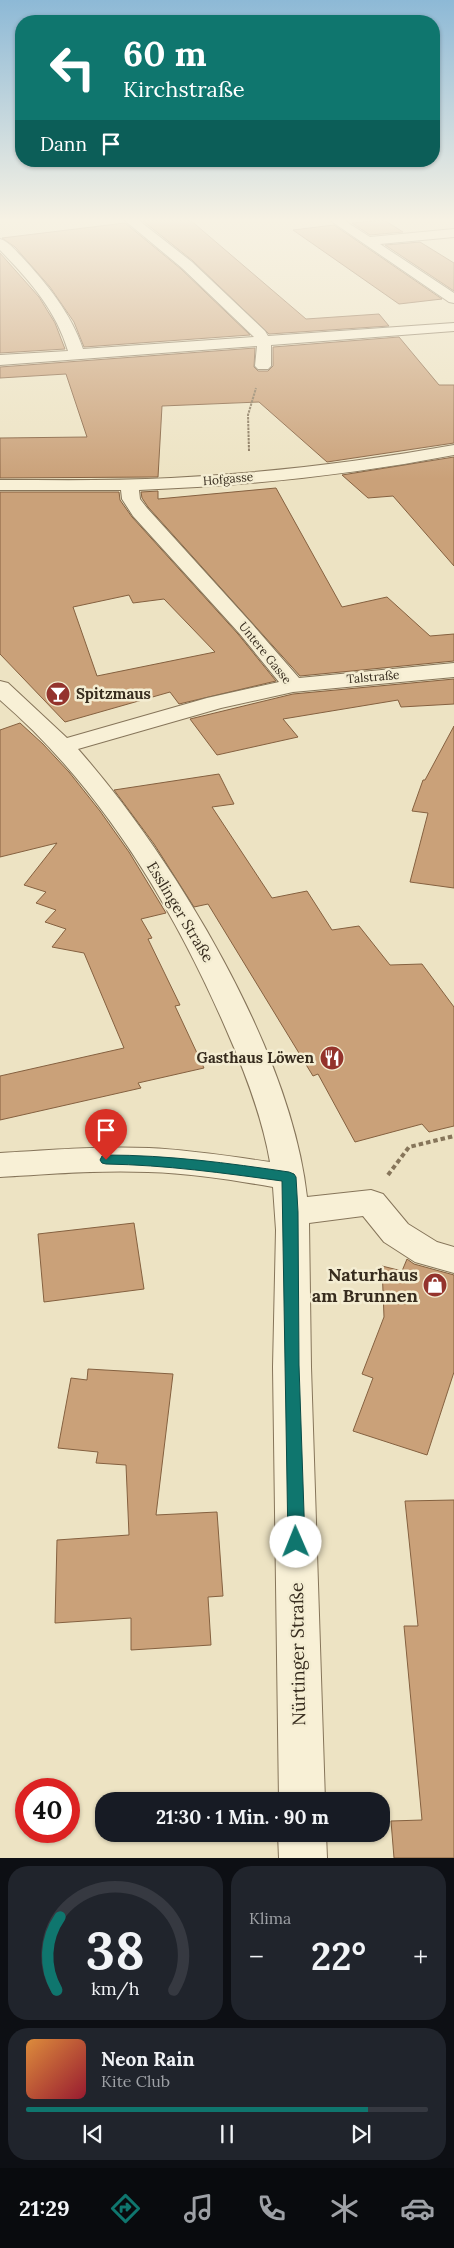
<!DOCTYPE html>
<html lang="de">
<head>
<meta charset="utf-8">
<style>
  :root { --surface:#171b24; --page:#20242c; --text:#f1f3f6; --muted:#9ea1a6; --line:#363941; --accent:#0f766e }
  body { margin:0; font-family:Lora,serif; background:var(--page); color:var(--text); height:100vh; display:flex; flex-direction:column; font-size:19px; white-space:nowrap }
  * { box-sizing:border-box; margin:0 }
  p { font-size:16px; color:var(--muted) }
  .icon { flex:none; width:28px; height:28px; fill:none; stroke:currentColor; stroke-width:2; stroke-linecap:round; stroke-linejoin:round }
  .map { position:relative; height:1858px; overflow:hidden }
  .details { display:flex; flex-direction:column; gap:8px; padding:8px; background:#0d0f14; flex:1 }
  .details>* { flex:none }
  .hud { position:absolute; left:15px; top:15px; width:425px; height:152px; border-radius:20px; box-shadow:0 1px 4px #0004; background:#0f766e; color:#fff; overflow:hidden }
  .speed { position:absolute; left:15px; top:1778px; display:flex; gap:10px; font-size:25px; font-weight:700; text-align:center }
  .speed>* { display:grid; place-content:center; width:65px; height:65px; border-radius:50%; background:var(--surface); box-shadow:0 1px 4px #0004; line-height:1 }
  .speed .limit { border:8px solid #d22; background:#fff; color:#111 }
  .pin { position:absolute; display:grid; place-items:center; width:42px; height:42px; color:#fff; margin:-51px -21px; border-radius:50% 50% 50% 0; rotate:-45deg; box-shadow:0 0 5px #0007 }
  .pin .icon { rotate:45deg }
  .me { position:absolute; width:55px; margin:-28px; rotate:359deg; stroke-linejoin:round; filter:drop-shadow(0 0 4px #0008) }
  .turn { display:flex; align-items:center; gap:18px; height:105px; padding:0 25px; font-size:22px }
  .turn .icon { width:65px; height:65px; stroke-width:2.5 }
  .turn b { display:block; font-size:35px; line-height:42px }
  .then { display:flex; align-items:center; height:48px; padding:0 25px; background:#0003; gap:10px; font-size:19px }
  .big { font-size:38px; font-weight:800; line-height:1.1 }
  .details .card { flex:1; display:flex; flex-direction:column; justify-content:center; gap:8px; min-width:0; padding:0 18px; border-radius:20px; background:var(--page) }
  .details .dial { align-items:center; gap:0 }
  .dial svg { height:130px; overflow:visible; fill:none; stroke:var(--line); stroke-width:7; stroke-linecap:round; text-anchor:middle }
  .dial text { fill:var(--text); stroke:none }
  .song { display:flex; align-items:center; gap:15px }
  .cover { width:60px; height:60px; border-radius:8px; background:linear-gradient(135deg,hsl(30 70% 55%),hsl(350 70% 35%)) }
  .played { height:5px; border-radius:2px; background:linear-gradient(90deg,var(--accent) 85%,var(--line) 85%) }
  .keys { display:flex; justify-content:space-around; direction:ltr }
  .heat { display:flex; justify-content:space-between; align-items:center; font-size:28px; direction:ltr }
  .details .tiles { flex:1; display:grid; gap:8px; grid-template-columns:1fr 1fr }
  .card:last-child { grid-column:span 2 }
  .trip { position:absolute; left:95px; top:1792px; width:295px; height:50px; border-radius:20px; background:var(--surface); box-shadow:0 1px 4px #0004; font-weight:800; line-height:50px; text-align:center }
  .tab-bar { display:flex; height:80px; justify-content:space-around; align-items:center; background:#090b0e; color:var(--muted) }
  .tab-bar .icon { width:35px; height:35px }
  .tab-bar .on { color:var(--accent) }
  .tab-bar b { font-size:22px; color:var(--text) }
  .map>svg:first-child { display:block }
  .building { fill:#caa179; stroke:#856140; fill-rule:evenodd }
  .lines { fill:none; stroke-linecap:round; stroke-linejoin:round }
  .minor-casing { stroke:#86755a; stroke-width:2 }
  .path-far1 { stroke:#86755a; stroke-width:2; stroke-dasharray:2.5 1; stroke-linecap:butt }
  .path { stroke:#86755a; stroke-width:4; stroke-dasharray:4.5 3; stroke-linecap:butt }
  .minor { fill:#f8f0d6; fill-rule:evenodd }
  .route { fill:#0f766e; stroke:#0a4d48 }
  .labels { text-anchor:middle; stroke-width:5; stroke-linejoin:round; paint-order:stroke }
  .far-street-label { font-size:12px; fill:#372c1e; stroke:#f4edd2 }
  .poi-label { font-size:15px; font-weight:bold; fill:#372c1e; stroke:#f4edd2; text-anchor:start }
  .street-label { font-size:15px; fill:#372c1e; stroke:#f4edd2 }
  .near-poi-label { font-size:18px; font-weight:bold; fill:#372c1e; stroke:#f4edd2; text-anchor:end }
  .near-street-label { font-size:18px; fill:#372c1e; stroke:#f4edd2 }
</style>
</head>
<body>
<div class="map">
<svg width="454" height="1858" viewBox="0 0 454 1858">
  <rect width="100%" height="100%" fill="#ede3c3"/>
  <!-- building -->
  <g class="building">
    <polygon points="162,219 189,219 306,319 379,314 389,326 269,334 193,261 143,221"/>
    <polygon points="384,220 403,232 370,235 352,223"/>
    <polygon points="125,223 181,269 250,335 84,347 74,322 50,287 15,247 2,238"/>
    <polygon points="334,225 442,299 399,304 293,230"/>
    <polygon points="420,242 454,263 454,291 385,245"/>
    <polygon points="0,253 39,297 55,323 65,349 0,353"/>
    <polygon points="399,337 439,385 454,385 454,443 327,462 259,402 162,406 158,477 0,478 0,438 87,437 66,374 0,378 0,367 255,348 254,367 258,371 268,371 273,366 273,347"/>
    <polygon points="454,457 454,566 393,496 368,498 342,475"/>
    <polygon points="276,488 342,607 387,597 430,636 454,634 454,661 300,676 148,507 142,498 141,492 158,491 158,499"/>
    <path d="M0,492H119L120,500L132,517L238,634L276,681L179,704L170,692L65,722L0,654ZM129,595L133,603L164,599L215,652L97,676L73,607Z"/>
    <polygon points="454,679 454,704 401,707 398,700 283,719 298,737 217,755 190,719 293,694"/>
    <polygon points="20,723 43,744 69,772 100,811 129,852 166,913 141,919 152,938 148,939 180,1005 175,1006 204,1068 138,1083 141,1088 0,1120 0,1076 124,1048 84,953 52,947 66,929 45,922 56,910 36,903 46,892 24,885 57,843 0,857 0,730"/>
    <polygon points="454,726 454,888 410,882 428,813 412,811 423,780 425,780"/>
    <polygon points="219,774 234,804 212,807 272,898 307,891 332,930 359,926 390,965 422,964 454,1007 454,1126 429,1132 422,1124 355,1142 318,1074 313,1076 208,904 194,907 154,844 114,790"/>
    <polygon points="134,1223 144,1289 44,1302 38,1234"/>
    <polygon points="407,1259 414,1264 454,1275 454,1372 427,1455 353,1431 373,1378 362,1374 384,1317 382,1266 402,1271"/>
    <polygon points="88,1369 173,1374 156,1515 217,1512 223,1596 208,1597 211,1645 131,1650 131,1618 55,1623 57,1540 129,1535 126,1465 96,1463 98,1452 58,1448 71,1378 87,1380"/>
    <polygon points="454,1500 454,1858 394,1858 391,1821 422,1820 404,1626 418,1626 405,1501"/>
  </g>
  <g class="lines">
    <defs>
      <g id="minor">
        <path d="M123,219H137L192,262L265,331L268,336L454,323V331L271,345V366L268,369H258L255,366L257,346L0,365V355L68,351C56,310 29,280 0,250V239C8,241 15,250 21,256C47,284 71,313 83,349L254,337L182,268Z"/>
        <polygon points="328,219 342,219 370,237 454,229 454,237 380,244 454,293 454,303 449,302"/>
        <path d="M454,445V455C350,475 245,486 139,490L140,499L147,508L253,625L299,678L454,663V677L293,692L221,708L78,749C175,859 291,1051 307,1197L371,1190L383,1194L408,1224L437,1242L454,1247V1273L415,1262L384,1242L363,1216L309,1223L311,1367L325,1801H279L273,1367L276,1230L273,1187C232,1180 190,1173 148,1172C99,1170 49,1174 0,1177V1153C49,1150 99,1146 149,1148C189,1150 230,1156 270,1162C262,1116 245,1072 226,1029C173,907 101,787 0,700V681L8,683L67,738L207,698L279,682L239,633L133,516L122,499L121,490H0V480C57,480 114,481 171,478C266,473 360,462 454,445Z"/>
        <polygon points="278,1834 326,1834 327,1858 279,1858"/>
      </g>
    </defs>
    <!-- minor casing -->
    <use href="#minor" class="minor-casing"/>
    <!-- path-far1 -->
    <polyline class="path-far1" points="249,451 248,415 256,388"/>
    <!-- path -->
    <polyline class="path" points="388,1175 409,1147 454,1136"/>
    <!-- minor -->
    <use href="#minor" class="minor"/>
  </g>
  <!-- sky -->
  <linearGradient id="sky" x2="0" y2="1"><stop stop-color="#8db9d6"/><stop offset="0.46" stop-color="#f7f2e4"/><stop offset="1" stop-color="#f7f2e4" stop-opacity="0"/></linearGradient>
  <rect width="454" height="479" fill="url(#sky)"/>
  <!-- route -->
  <path class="route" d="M106,1155C168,1155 228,1163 289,1172L294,1174L296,1177L298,1212L299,1365L305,1542L302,1548L296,1550L290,1548L288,1542L282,1181C223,1173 166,1165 106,1164L102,1163L100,1160L102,1156Z"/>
  <!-- icons -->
  <defs>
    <symbol id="bar-disc" viewBox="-11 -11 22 22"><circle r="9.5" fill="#94332c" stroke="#f4edd2"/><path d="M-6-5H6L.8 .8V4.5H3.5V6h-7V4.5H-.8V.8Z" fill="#fff"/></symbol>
    <symbol id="restaurant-disc" viewBox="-11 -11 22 22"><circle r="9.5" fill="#94332c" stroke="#f4edd2"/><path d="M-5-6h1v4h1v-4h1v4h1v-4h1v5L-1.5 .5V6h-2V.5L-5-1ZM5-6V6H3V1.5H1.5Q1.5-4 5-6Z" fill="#fff"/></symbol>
    <symbol id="shop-disc" viewBox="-11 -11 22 22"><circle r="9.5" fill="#94332c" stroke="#f4edd2"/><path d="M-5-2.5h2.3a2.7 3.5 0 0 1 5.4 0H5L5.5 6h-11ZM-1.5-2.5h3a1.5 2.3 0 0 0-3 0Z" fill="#fff"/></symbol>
  </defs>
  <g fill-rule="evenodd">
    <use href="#bar-disc" x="44" y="680" width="28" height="28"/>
    <use href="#restaurant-disc" x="318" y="1044" width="28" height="28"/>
    <use href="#shop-disc" x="421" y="1271" width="28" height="28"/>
  </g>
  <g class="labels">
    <!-- far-street labels -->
    <g class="far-street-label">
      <text transform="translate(228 479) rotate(-5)" y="4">Hofgasse</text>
      <text transform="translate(265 653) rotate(51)" y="4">Untere Gasse</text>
      <text transform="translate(373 677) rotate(-5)" y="4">Talstraße</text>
    </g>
    <!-- poi labels -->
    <g class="poi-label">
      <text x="76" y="699">Spitzmaus</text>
      <text x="314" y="1063" text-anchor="end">Gasthaus Löwen</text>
    </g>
    <!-- street labels -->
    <g class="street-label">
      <text transform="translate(180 912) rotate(59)" y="5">Esslinger Straße</text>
    </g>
    <!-- near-poi labels -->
    <g class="near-poi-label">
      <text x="418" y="1281">Naturhaus<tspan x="418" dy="21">am Brunnen</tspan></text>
    </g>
    <!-- near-street labels -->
    <g class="near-street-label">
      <text transform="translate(298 1654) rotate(-91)" y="6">Nürtinger Straße</text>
    </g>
  </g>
</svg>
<div class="speed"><div class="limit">40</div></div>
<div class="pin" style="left:106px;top:1160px;background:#d93025"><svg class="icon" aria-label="arrive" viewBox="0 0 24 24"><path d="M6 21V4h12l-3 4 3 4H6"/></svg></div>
<svg class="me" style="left:296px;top:1542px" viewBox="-20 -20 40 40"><circle r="19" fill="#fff"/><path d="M0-13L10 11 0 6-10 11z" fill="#0f766e"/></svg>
<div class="trip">21:30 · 1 Min. · 90 m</div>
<div class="hud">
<div class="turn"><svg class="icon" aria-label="left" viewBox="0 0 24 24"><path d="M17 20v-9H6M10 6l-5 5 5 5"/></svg><div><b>60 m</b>Kirchstraße</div></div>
<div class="then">Dann<svg class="icon" aria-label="arrive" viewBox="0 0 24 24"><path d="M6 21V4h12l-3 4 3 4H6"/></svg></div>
</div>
</div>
<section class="details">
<div class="tiles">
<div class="card dial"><svg viewBox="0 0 100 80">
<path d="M14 69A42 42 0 1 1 86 69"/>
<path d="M14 69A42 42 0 0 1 16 24" stroke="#0f766e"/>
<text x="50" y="56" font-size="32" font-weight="700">38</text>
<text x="50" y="72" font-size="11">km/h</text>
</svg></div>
<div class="card"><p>Klima</p>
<div class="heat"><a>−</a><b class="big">22°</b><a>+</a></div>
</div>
<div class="card">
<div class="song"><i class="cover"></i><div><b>Neon Rain</b><p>Kite Club</p></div></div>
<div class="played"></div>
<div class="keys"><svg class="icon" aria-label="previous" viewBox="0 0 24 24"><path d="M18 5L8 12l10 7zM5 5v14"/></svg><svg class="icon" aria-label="pause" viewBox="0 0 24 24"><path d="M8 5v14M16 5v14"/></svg><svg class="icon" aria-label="next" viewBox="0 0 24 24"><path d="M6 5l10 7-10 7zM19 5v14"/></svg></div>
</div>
</div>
</section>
<nav class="tab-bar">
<b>21:29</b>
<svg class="icon on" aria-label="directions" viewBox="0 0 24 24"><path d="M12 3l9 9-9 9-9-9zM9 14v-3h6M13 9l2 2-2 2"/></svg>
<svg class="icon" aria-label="music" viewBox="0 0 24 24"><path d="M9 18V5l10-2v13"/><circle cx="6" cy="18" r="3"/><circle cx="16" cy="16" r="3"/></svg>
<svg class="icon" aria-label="phone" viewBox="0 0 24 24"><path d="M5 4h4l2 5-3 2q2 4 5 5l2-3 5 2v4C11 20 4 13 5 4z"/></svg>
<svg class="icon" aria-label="climate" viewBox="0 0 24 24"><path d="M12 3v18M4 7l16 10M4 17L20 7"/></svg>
<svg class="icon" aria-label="car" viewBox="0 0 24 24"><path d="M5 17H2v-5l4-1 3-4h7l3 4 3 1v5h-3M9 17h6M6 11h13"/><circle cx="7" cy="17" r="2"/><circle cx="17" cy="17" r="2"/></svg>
</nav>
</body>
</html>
